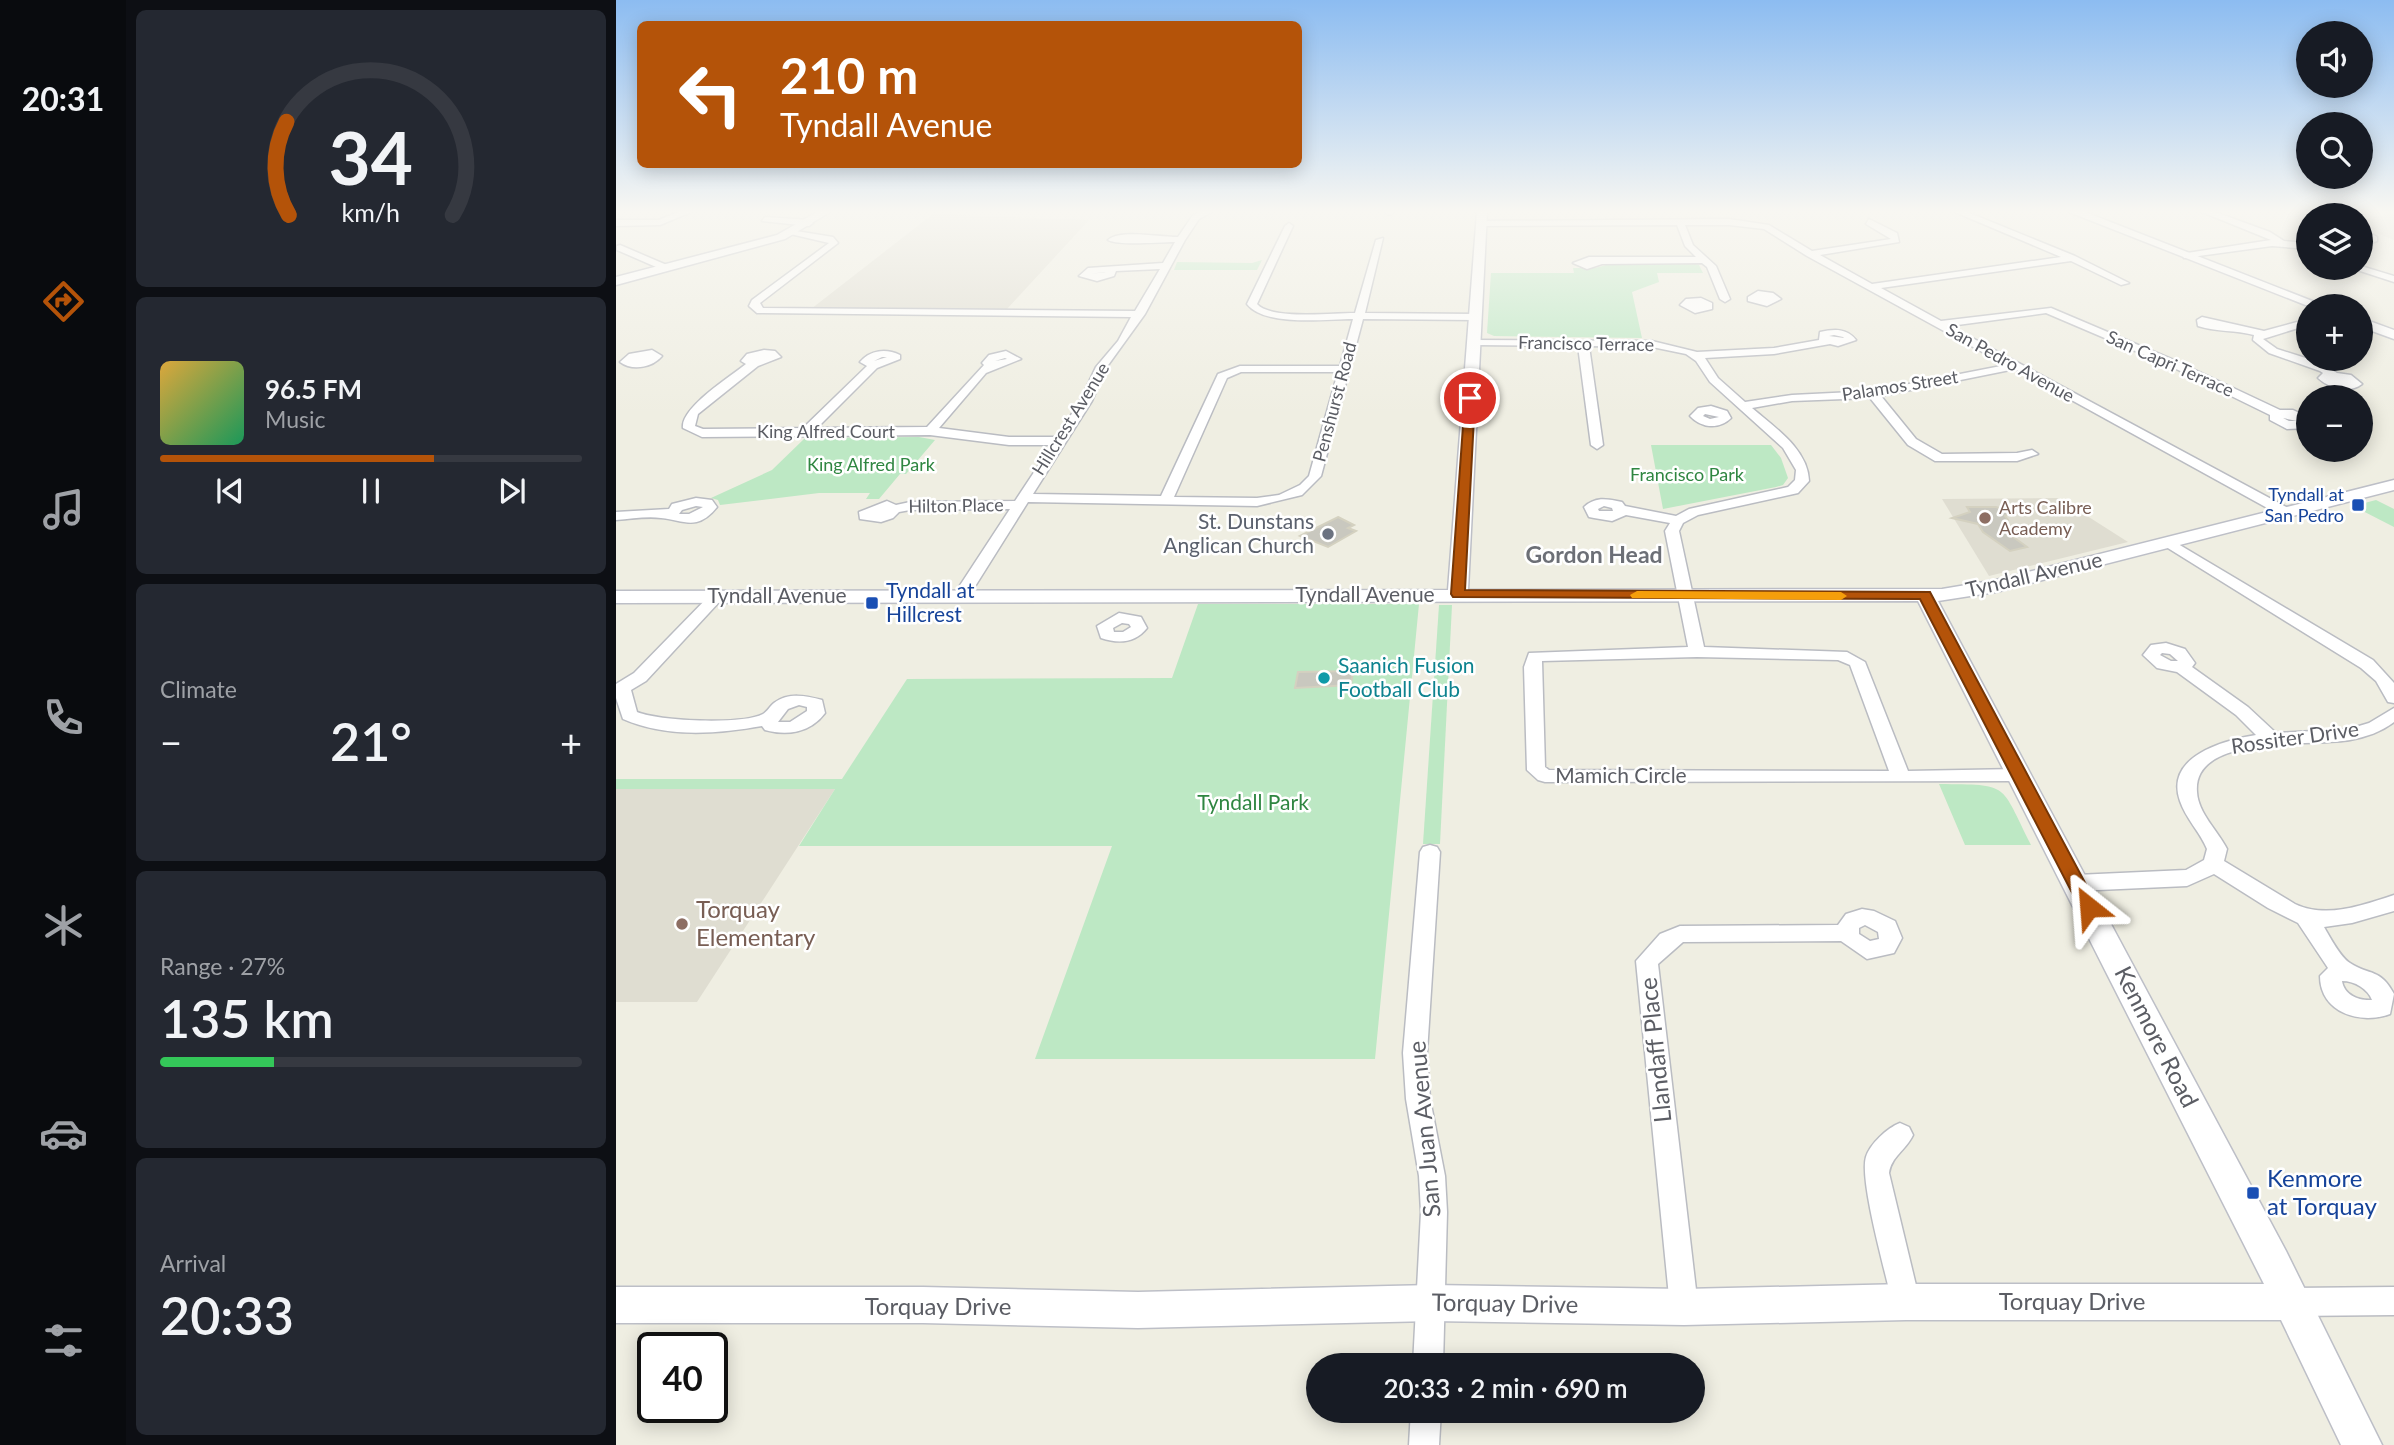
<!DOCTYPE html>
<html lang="en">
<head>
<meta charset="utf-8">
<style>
  :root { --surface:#171b24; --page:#242831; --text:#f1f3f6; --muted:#9ea1a6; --line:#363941; --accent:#b45309 }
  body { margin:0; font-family:Lato,sans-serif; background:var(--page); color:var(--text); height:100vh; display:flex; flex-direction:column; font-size:26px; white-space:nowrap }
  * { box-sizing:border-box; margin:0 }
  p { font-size:23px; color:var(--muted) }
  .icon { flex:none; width:38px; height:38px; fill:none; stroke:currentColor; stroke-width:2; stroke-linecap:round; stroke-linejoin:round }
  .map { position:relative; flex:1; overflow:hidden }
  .side { display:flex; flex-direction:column; gap:10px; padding:10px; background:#0d0f14; width:490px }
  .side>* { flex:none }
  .hud { position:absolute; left:21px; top:21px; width:665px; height:147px; border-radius:10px; box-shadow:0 4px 18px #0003; background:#b45309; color:#fff; overflow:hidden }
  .tools { position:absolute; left:1680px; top:21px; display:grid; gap:14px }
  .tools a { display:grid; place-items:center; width:77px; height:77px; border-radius:50%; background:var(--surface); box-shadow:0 4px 18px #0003; font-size:35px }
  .speed { position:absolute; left:21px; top:1332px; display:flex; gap:14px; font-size:35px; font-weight:700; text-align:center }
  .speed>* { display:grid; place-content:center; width:91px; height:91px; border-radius:50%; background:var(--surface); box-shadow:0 4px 18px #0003; line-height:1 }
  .speed .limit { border:4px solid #111; border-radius:10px; background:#fff; color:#111 }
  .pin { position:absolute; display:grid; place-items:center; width:60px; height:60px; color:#fff; margin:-30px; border:4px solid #fff; border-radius:50%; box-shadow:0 2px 7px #0007 }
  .me { position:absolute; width:77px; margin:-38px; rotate:332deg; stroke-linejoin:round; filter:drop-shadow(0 0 5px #0008) }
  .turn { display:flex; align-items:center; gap:24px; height:147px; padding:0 28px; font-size:32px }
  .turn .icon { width:91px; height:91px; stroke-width:2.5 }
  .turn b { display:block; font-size:49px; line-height:60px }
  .big { font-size:52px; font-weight:600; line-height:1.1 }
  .side .widget { flex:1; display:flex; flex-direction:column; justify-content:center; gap:10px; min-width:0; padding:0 24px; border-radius:10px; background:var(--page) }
  .side .dial { align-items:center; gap:0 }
  .dial svg { height:182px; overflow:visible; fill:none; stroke:var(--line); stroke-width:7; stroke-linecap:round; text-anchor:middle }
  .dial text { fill:var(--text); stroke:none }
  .song { display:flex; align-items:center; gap:21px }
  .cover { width:84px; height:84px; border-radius:10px; background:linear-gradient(135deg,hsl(40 70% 55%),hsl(150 70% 35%)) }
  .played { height:7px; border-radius:4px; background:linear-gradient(90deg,var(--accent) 65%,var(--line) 65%) }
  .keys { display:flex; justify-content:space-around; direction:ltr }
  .heat { display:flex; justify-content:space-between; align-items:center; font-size:38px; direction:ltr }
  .charge { height:10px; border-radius:5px; background:linear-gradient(90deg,#34c759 27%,var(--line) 0) }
  .trip { position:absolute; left:690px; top:1353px; width:399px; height:70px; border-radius:35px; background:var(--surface); box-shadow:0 4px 18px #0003; font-weight:600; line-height:70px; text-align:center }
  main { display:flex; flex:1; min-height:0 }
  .tabs { display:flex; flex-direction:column; width:126px; justify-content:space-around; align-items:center; background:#090b0e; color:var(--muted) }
  .tabs .icon { width:49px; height:49px }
  .tabs .active { color:var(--accent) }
  .tabs b { font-size:32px; color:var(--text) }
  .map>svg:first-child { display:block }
  .education { fill:#dfddd1 }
  .green { fill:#bde8c4 }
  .building { fill:#c9c8bf; stroke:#d4d1c0; stroke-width:2 }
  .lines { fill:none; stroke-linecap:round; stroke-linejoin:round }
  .street-casing { stroke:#babcc2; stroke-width:3 }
  .secondary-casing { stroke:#bdbfc7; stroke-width:3 }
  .street { fill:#fff; fill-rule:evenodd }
  .secondary { fill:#fff; fill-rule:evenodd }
  .route { fill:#b45309; stroke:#753606; stroke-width:2 }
  .slow { fill:#f59e0b }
  .transit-dot { fill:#1a4fb4; stroke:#fff; stroke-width:2.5 }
  .education-dot { fill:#8d6e63; stroke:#fff; stroke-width:2.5 }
  .worship-dot { fill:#6b7280; stroke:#fff; stroke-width:2.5 }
  .culture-dot { fill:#0f9aa8; stroke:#fff; stroke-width:2.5 }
  .labels { text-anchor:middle; stroke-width:5; stroke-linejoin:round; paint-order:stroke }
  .far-street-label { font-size:18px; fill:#5b5d64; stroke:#fff }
  .far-park-label { font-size:18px; fill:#2f8641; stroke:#fff }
  .far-transit-label { font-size:18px; fill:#164399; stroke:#fff; text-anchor:end }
  .far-education-label { font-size:18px; fill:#785e54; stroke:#fff; text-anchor:start }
  .worship-label { font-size:21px; fill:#5b616d; stroke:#fff; text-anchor:end }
  .street-label { font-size:21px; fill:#5b5d64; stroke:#fff }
  .transit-label { font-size:21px; fill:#164399; stroke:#fff; text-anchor:start }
  .culture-label { font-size:21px; fill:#0d838f; stroke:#fff; text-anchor:start }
  .park-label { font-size:21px; fill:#2f8641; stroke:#fff }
  .neighbourhood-label { font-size:23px; font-weight:bold; fill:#6c6f76; stroke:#fff }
  .near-education-label { font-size:24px; fill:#785e54; stroke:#fff; text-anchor:start }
  .near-street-label { font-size:24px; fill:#5b5d64; stroke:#fff }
  .near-transit-label { font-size:24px; fill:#164399; stroke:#fff; text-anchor:start }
</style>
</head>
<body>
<main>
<nav class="tabs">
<b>20:31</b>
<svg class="icon active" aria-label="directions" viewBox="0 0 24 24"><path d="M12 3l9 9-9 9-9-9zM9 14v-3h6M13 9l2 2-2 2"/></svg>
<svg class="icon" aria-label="music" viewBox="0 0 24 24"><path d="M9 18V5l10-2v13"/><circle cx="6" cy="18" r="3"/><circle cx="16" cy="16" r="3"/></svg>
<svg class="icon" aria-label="phone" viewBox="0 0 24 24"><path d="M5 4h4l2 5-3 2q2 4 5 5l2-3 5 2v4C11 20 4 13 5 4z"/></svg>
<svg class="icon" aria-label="climate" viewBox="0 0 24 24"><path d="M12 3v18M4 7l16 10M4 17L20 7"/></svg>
<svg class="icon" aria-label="car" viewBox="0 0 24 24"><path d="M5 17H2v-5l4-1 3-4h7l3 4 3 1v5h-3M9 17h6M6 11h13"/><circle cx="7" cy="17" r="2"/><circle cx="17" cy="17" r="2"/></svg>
<svg class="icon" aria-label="filters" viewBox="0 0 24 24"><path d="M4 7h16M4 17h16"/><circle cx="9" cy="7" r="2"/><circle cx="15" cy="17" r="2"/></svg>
</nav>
<section class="side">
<div class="widget dial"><svg viewBox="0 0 100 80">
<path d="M14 69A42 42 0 1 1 86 69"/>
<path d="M14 69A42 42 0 0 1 13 28" stroke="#b45309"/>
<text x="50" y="56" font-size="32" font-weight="700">34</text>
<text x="50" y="72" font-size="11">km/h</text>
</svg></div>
<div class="widget">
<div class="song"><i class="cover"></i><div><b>96.5 FM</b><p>Music</p></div></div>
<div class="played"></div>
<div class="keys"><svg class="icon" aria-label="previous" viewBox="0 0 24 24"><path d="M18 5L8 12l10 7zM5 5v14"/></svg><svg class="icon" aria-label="pause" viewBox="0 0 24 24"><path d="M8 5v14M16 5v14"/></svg><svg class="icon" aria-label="next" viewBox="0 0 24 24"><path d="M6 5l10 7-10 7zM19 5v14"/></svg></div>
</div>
<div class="widget"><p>Climate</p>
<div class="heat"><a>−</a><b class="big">21°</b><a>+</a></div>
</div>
<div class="widget"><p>Range · 27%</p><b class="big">135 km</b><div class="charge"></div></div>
<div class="widget"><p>Arrival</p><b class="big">20:33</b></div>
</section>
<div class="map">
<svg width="1778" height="1445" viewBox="0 0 1778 1445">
  <rect width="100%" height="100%" fill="#efeee2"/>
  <!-- education -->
  <g class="education">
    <polygon points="317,214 473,220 391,309 195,309"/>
    <polygon points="1778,214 1778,240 1745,227 1745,219"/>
    <polygon points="1443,498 1512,542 1373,576 1326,499"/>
    <polygon points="0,789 219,789 81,1002 0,1002"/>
  </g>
  <!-- green -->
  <g class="green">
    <polygon points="646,260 641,270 558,270 561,262 636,263"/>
    <polygon points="1076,263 1083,265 1087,273 1041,273 1043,282 1016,292 1026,338 878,336 871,333 875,273 958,273 957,268 979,268 994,264"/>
    <polygon points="303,437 319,440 290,474 284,474 263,499 250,499 254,493 203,493 104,505 102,500 95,498 156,470 189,438"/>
    <polygon points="1035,445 1155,445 1165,458 1172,478 1167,485 1160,487 1047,509"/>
    <polygon points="1760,500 1778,509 1778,527 1737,506"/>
    <polygon points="582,604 803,604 759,1059 419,1059 496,846 183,846 219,789 0,789 0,779 226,779 291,679 556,678"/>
    <polygon points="823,605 836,605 824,844 807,844"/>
    <path d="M1323,784C1395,785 1383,782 1415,845H1349Z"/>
  </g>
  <!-- building -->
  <g class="building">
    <polygon points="1351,507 1380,507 1395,512 1389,516 1392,520 1388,523 1396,536 1411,547 1394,551 1367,532 1362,524 1336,518 1354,512"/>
    <polygon points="722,517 738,525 732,528 740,531 712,547 684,536"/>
    <polygon points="737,671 735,685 679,688 682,672"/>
  </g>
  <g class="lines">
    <defs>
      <g id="street">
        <polygon points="62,212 75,212 44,225 0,226 0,220 43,220"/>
        <path d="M584,212H596L583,219L569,240L529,314L490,368L476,401L417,494L545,496L602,374L624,366H724L737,319C709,319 649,327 631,304L669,226L673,223L677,226L641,304C655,320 717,313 739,313L760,240L767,238L749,313L860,314L865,317L860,320L747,319L705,476L686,495L641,506L412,502L353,596L345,601L337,596L394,509L294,510L283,512L277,518L265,522L244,519L243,512L271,501L280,505L294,502L399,501L436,445H393L314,435L86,437L67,428C64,408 114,377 130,364L125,361L131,354L148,350L159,351L165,357L142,366L82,414L79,426L87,429L187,428L251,366L244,362C254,350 270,348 284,355V359L261,368L201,428L311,427L368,365L366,363L373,355L390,351L405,359L370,373L323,428L393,437H441L464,401L480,367L502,341L515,317L141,313L133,306L136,300L213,243L170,233L174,230L217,237L222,243L144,303L147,308L519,311L544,269L500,271L498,276L481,281L463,276L472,268L547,263L559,242C543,242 503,246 492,240C503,229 544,237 562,237L577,215ZM490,272L474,274L488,272ZM266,357H271L258,361ZM389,358L391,359L379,361ZM625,372H722L693,476L684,485L663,495L641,498L558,497L611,378Z"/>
        <polygon points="769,212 777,212 777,213 773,215"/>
        <path d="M1339,212H1351L1459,256L1513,283L1505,285L1455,261L1265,288L1325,321L1435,308L1560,361L1664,410H1677L1692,417V428L1671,429L1654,420V415L1552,365L1430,313L1334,326L1674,509V515H1664L1399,369L1265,396L1300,439L1326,454L1401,453L1416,450L1422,454L1401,461H1319L1292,445L1254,398L1176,401L1136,408C1158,427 1192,449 1193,481L1182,493L1082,515L1067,523L1063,531L1088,647L1231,652L1249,662L1292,771L1402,769L1409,771L1411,775L1409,779L1402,781L929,782L922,780L911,770L908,667L913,653L1072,647L1049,531L1054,523L1010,515L996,521L978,518L973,517L968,507C980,496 991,499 1006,502L1009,506L1060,516L1073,509L1172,487L1179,480L1180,470L1167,448L1094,382L1080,361L1070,354L1036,347L973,346L987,445L981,449L975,445L962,346L859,345L854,342L855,340L1036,341L1081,352L1158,348L1203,340L1204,332C1218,329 1231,328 1240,340L1222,346L1214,344L1158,354L1089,358L1102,378L1129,402L1176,395L1257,391L1390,365L1191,256L1148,229L1113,225H1069L1077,245L1100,266L1114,299L1109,302L1104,299L1091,267L1086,263L986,264L971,269L957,263L973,257H1080L1069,246L1061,225L865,226L862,221L1113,219L1153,225L1196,251L1275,239L1250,224L1253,219L1281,233L1283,242L1204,255L1256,284L1445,257ZM1218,335L1227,337L1228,338L1213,336ZM1667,418L1681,421H1673ZM988,506L996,508L997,511H983L982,509ZM1081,657L1222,660L1234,665L1273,771L933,770L929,767L926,661Z"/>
        <polygon points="1586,212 1599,212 1654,232 1668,241 1692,243 1692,249 1656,246 1568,258 1567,256 1571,253 1655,240"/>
        <polygon points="1685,212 1702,215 1692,216"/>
        <polygon points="149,217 193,220 197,223 193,226 146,221"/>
        <polygon points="1745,227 1761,237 1761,241 1745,247 1745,241 1752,238 1745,234"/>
        <polygon points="4,245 53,266 55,268 47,270 1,250 1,246"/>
        <polygon points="1745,266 1778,276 1778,282 1735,268"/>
        <polygon points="1142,291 1157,293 1165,299 1151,306 1132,301 1132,297"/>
        <polygon points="1085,298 1096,303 1096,309 1079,313 1064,305 1070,299"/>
        <path d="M1586,317L1648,331L1692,319V325L1647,339L1661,349L1702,362L1721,373L1735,375L1746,384C1733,394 1714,389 1702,378L1707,373L1704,371L1653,353L1637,340L1638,335C1619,330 1601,332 1582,326L1581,320Z"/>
        <path d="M36,350L46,356C36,368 16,371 4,362L13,354Z"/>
        <path d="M1095,406L1111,411L1115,418C1103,430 1085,428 1074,416L1082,408ZM1089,414L1103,417L1094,419L1087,416Z"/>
        <path d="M80,498L96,500L101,507C81,532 68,520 45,518C31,516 15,519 0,520V512L53,509L56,504ZM80,506L87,507L73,514H63L66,510Z"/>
        <polygon points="1552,538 1757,660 1778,683 1778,703 1772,702 1760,681 1745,668 1547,545 1547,539"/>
        <path d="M100,592L108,597L105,600L30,681L15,690L21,712C42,721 126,725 147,714C151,712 154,706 158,703C173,692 190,696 206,700L209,713C194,733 171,736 149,730L146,726C101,734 50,738 7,719L0,698V684L18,673L95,594ZM183,705L191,707V711L174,722H162L172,709Z"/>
        <path d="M503,613L525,617L531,628C519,643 503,644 485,638L481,626ZM506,623L513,624L515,627L507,632H498L497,628Z"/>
        <path d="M1550,643L1569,649L1579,663L1576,667L1632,707L1660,733L1733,729L1753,723L1778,708V722C1765,732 1750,737 1734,740C1697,747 1576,733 1581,792C1582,813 1602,831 1611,849L1608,861L1679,904C1711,919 1747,905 1778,895V911L1736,923L1708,927C1714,937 1724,957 1734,963C1754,976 1764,968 1778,994L1774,1014C1745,1025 1704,1013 1704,976L1712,968L1682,923L1652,908L1598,874L1571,886L1460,891L1453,888L1450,883L1453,878L1460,875L1570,870L1588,860L1591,849C1584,832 1570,819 1564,801C1548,756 1609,740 1640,735L1620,715L1561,672L1541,668L1527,655L1535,645ZM1546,653L1554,654L1562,661H1555L1544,655ZM1726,981C1739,981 1752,989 1756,1000C1743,1001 1728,995 1726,981Z"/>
        <polygon points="814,845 821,847 824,852 811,1053 814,1099 829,1176 831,1212 827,1365 797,1365 805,1212 803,1176 790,1099 787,1053 804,852 807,847"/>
        <path d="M1246,909L1258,911L1279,921L1286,938L1278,953L1251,959L1225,941L1067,942L1042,964L1082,1307L1078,1317L1068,1321L1058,1317L1054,1307L1020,961L1044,934L1064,926L1222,925L1230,914ZM1249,925L1262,932L1263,939L1254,941L1243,934V928Z"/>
        <path d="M1284,1123L1293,1127L1297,1135C1290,1150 1275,1157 1273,1173L1304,1302L1300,1312L1290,1316L1280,1312L1276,1302C1270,1274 1243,1180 1250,1157C1254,1144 1271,1128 1284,1123Z"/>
        <polygon points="1778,1287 1778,1315 1676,1316 1666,1312 1662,1302 1666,1292 1676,1288"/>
        <polygon points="795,1410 825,1410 823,1445 793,1445"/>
      </g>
      <g id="secondary">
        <polygon points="201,212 214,212 169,239 0,285 0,277 161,235"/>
        <polygon points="861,212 871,212 852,590 1326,589 1380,580 1778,480 1778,490 1380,592 1322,601 1670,1251 1766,1445 1725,1445 1665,1320 1290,1320 1068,1325 816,1321 522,1328 307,1323 0,1323 0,1287 307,1287 522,1292 816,1285 1068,1289 1290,1284 1648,1284 1302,601 0,603 0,591 832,590"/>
        <polygon points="1453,212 1469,212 1709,306 1692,306"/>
        <polygon points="1745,318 1778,330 1778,339 1745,327"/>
      </g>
    </defs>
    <!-- street casing -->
    <use href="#street" class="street-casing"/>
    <!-- secondary casing -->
    <use href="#secondary" class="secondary-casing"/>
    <!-- street -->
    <use href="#street" class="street"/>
    <!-- secondary -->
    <use href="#secondary" class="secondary"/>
  </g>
  <!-- sky -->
  <linearGradient id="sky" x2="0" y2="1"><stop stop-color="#8cbcf1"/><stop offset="0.51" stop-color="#f8f7f2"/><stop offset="1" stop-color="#f8f7f2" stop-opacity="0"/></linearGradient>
  <rect width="1778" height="415" fill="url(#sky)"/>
  <!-- route -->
  <polygon class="route" points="854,394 859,398 849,590 1314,592 1482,907 1479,912 1473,914 1466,912 1304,599 837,597 835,594 849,398"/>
  <!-- slow -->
  <polygon class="slow" points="1021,591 1225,592 1231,596 1225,600 1016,598 1014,595"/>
  <!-- markers -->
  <g class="transit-dot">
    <rect x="1735" y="498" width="14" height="14" rx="3.5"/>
    <rect x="249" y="596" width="14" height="14" rx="3.5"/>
    <rect x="1630" y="1186" width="14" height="14" rx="3.5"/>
  </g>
  <g class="education-dot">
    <circle cx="1369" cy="518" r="7"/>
    <circle cx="66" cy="924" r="7"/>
  </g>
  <circle class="worship-dot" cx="712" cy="534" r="7"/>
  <circle class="culture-dot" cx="708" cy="678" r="7"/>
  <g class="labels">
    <!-- far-street labels -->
    <g class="far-street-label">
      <text transform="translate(970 344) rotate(1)" y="6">Francisco Terrace</text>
      <text transform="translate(1394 363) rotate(29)" y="6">San Pedro Avenue</text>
      <text transform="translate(1554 364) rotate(24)" y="6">San Capri Terrace</text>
      <text transform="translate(1284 386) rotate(-9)" y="6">Palamos Street</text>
      <text transform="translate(719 402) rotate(-75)" y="6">Penshurst Road</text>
      <text transform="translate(455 419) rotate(-58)" y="6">Hillcrest Avenue</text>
      <text x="210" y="438">King Alfred Court</text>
      <text transform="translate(340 506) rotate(-1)" y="6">Hilton Place</text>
    </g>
    <!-- far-park labels -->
    <g class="far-park-label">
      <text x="255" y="471">King Alfred Park</text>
      <text x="1071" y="481">Francisco Park</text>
    </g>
    <!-- far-transit labels -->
    <g class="far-transit-label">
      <text x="1728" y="501">Tyndall at<tspan x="1728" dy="21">San Pedro</tspan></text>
    </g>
    <!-- far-education labels -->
    <g class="far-education-label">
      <text x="1383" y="514">Arts Calibre<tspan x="1383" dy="21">Academy</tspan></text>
    </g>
    <!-- worship labels -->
    <g class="worship-label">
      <text x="698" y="529">St. Dunstans<tspan x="698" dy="24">Anglican Church</tspan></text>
    </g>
    <!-- street labels -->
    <g class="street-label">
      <text transform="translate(1418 575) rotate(-13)" y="7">Tyndall Avenue</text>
      <text x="749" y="602">Tyndall Avenue</text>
      <text x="161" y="603">Tyndall Avenue</text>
      <text transform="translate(1679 738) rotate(-8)" y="7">Rossiter Drive</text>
      <text x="1005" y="783">Mamich Circle</text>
    </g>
    <!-- transit labels -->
    <g class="transit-label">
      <text x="270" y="598">Tyndall at<tspan x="270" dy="24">Hillcrest</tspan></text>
    </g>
    <!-- culture labels -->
    <g class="culture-label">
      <text x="722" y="673">Saanich Fusion<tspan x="722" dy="24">Football Club</tspan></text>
    </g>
    <!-- park labels -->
    <g class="park-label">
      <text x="637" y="810">Tyndall Park</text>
    </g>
    <!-- neighbourhood labels -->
    <g class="neighbourhood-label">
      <text x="978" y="563">Gordon Head</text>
    </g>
    <!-- near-education labels -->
    <g class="near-education-label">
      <text x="80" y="918">Torquay<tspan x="80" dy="28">Elementary</tspan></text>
    </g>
    <!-- near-street labels -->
    <g class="near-street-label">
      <text transform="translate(1540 1037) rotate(63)" y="8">Kenmore Road</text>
      <text transform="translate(1040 1050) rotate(-96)" y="8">Llandaff Place</text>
      <text transform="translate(809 1129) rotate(-95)" y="8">San Juan Avenue</text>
      <text x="1456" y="1310">Torquay Drive</text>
      <text transform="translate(889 1304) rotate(1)" y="8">Torquay Drive</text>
      <text x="322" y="1315">Torquay Drive</text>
    </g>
    <!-- near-transit labels -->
    <g class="near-transit-label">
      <text x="1651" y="1187">Kenmore<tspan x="1651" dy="28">at Torquay</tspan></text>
    </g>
  </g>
</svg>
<div class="tools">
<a><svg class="icon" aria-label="sound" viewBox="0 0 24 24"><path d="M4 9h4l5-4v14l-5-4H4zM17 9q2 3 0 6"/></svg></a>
<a><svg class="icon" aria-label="search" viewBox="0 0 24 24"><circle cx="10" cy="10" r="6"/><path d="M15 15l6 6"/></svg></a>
<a><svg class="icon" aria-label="layers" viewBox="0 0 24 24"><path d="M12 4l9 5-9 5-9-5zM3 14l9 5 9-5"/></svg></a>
<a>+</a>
<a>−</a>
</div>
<div class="speed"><div class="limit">40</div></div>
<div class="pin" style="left:854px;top:398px;background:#d93025"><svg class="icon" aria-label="arrive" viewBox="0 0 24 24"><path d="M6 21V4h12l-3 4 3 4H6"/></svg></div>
<svg class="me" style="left:1473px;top:907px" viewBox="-20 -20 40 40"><path d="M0-17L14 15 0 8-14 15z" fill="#b45309" stroke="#fff" stroke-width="4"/></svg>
<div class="trip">20:33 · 2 min · 690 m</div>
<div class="hud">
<div class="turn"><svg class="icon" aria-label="left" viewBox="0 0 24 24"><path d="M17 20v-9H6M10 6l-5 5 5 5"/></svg><div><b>210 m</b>Tyndall Avenue</div></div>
</div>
</div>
</main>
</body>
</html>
